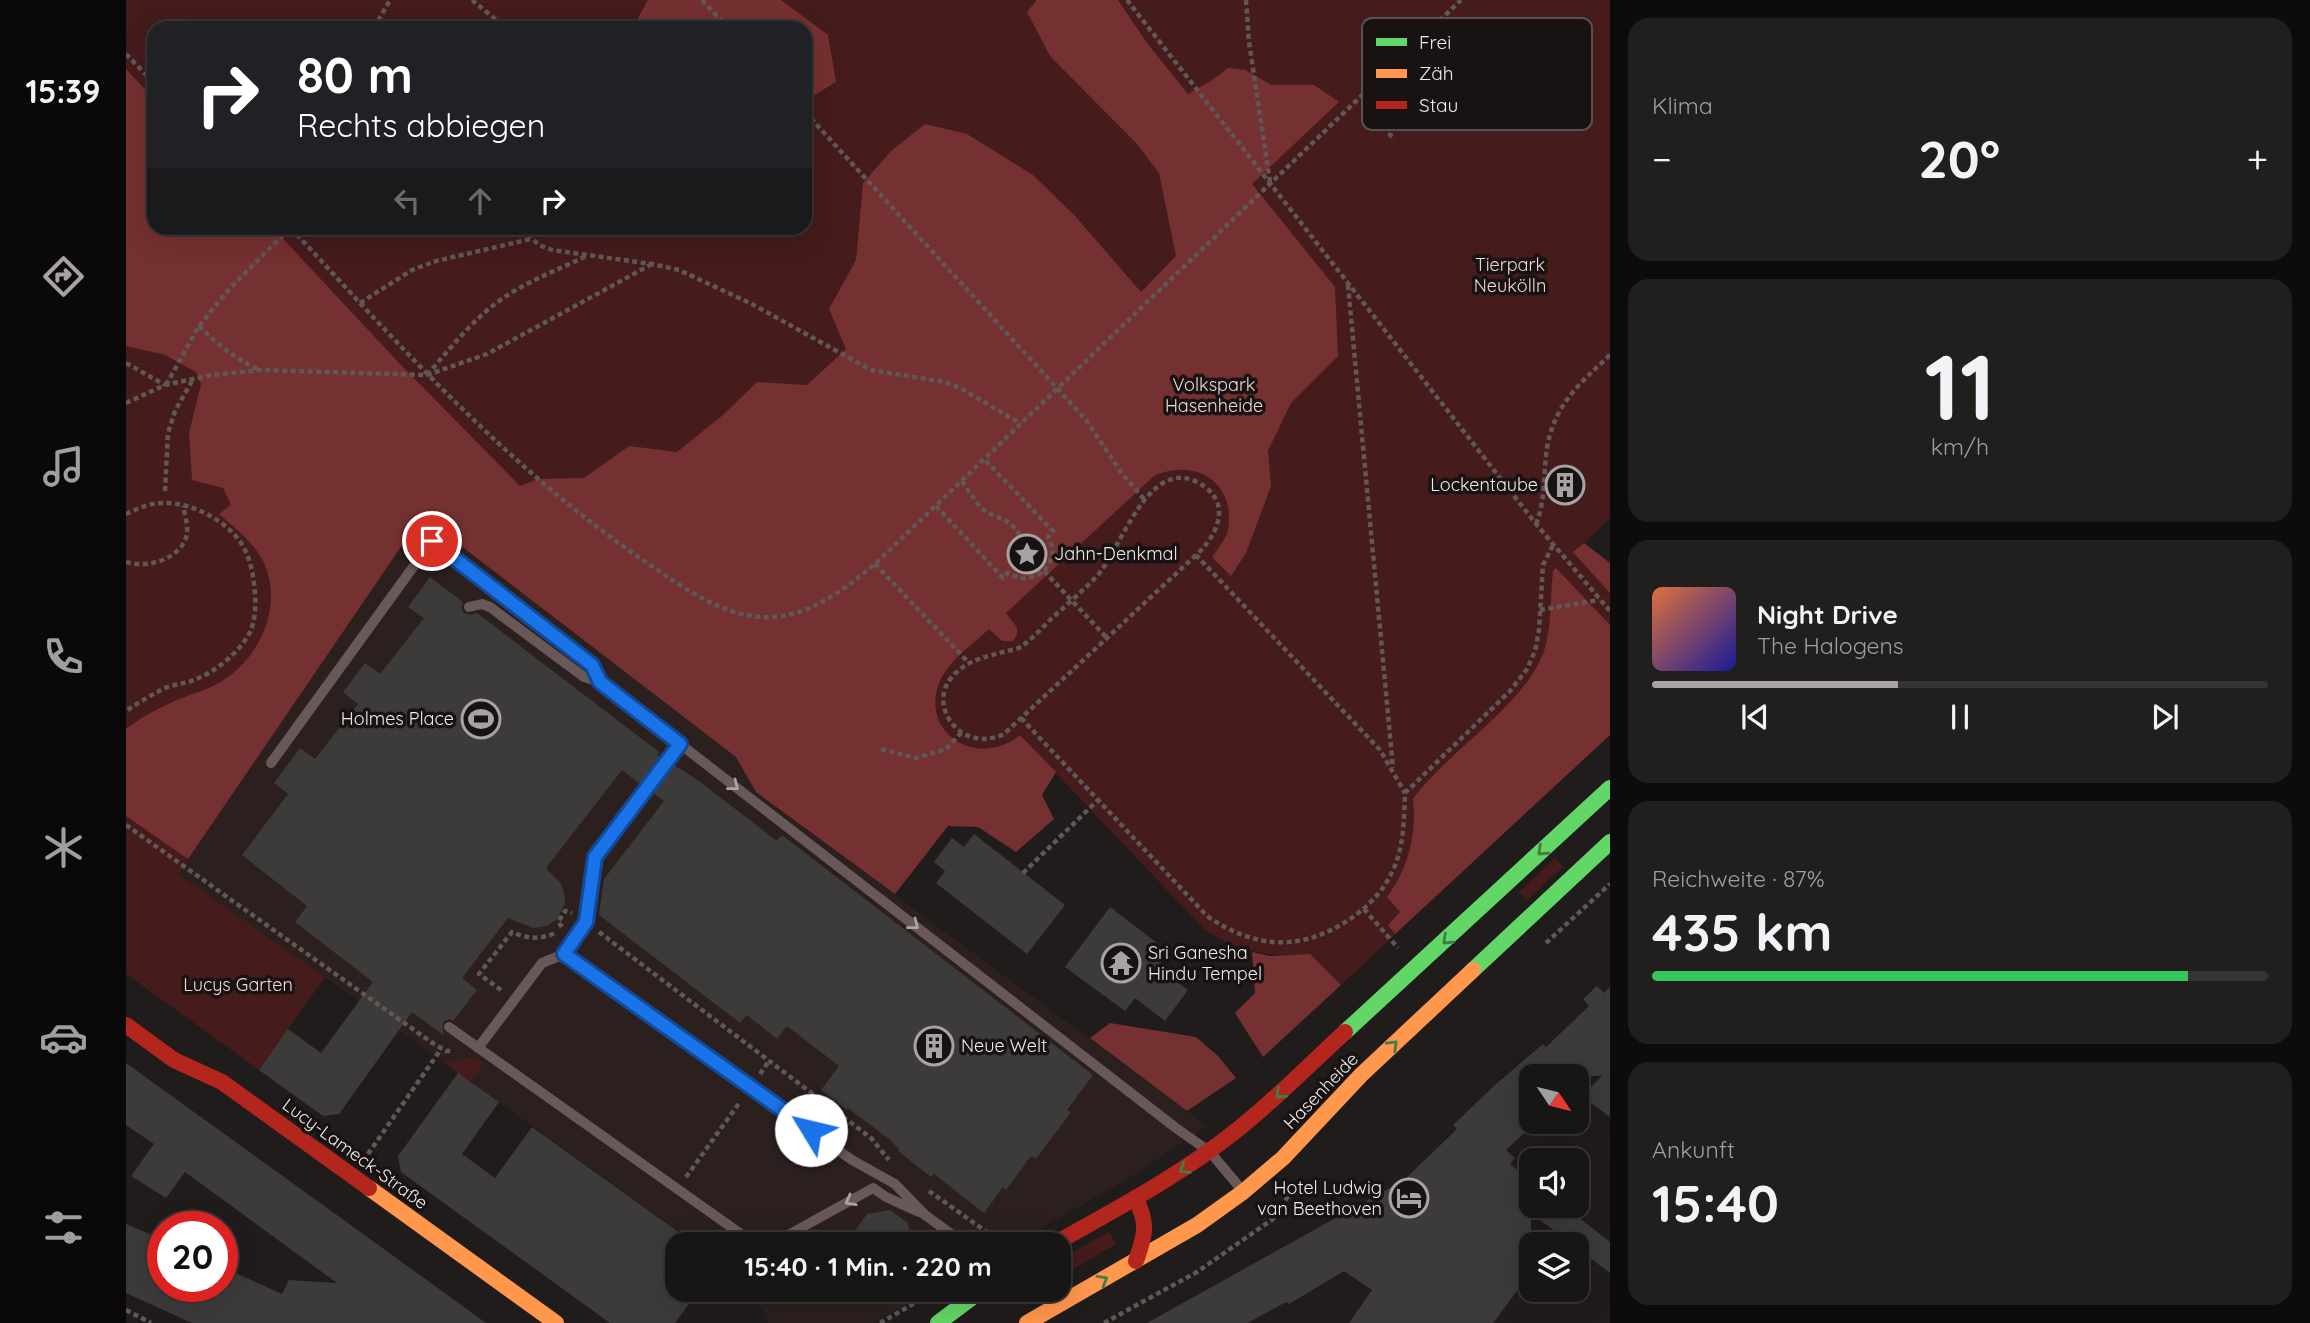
<!DOCTYPE html>
<html lang="de">
<head>
<meta charset="utf-8">
<style>
  :root { --surface:#181515; --page:#211e1e; --text:#f1f3f6; --muted:#9f9fa0; --line:#363434; --accent:#a7a3a2 }
  body { margin:0; font-family:Quicksand,sans-serif; background:var(--page); color:var(--text); height:100vh; display:flex; flex-direction:column; font-size:26px; white-space:nowrap }
  * { box-sizing:border-box; margin:0 }
  p { font-size:23px; color:var(--muted) }
  .icon { flex:none; width:38px; height:38px; fill:none; stroke:currentColor; stroke-width:2; stroke-linecap:round; stroke-linejoin:round }
  .map { position:relative; flex:1; overflow:hidden }
  .sheet { display:flex; flex-direction:column; gap:18px; padding:18px; background:#0d0c0c; width:700px }
  .sheet>* { flex:none }
  .hud { position:absolute; left:21px; top:21px; width:665px; height:214px; border-radius:21px; box-shadow:0 7px 28px #0002,0 0 0 2px var(--line); background:#202124; color:#fff; overflow:hidden }
  .needle { width:46px; rotate:125deg }
  .tools { position:absolute; left:1393px; top:1064px; display:grid; gap:14px }
  .tools a { display:grid; place-items:center; width:70px; height:70px; border-radius:14px; background:var(--surface); box-shadow:0 7px 28px #0002,0 0 0 2px var(--line); font-size:35px }
  .speed { position:absolute; left:21px; top:1211px; display:flex; gap:14px; font-size:35px; font-weight:700; text-align:center }
  .speed>* { display:grid; place-content:center; width:91px; height:91px; border-radius:50%; background:var(--surface); box-shadow:0 7px 28px #0002,0 0 0 2px var(--line); line-height:1 }
  .speed .limit { border:10px solid #d22; background:#fff; color:#111 }
  .pin { position:absolute; display:grid; place-items:center; width:60px; height:60px; color:#fff; margin:-30px; border:4px solid #fff; border-radius:50%; box-shadow:0 2px 7px #0007 }
  .me { position:absolute; width:77px; margin:-38px; rotate:306deg; stroke-linejoin:round; filter:drop-shadow(0 0 5px #0008) }
  .turn { display:flex; align-items:center; gap:24px; height:147px; padding:0 35px; font-size:32px }
  .turn .icon { width:91px; height:91px; stroke-width:2.5 }
  .turn b { display:block; font-size:49px; line-height:60px }
  .lanes { display:flex; align-items:center; height:66px; padding:0 35px; background:#0003; justify-content:center; gap:35px; direction:ltr }
  .lanes .off { opacity:.35 }
  .big { font-size:52px; font-weight:800; line-height:1.1 }
  .sheet .card { flex:1; display:flex; flex-direction:column; justify-content:center; gap:10px; min-width:0; padding:0 24px; border-radius:21px; background:var(--page) }
  .sheet .dial { align-items:center; gap:0 }
  .dial b { font-size:91px; line-height:1 }
  .song { display:flex; align-items:center; gap:21px }
  .cover { width:84px; height:84px; border-radius:10px; background:linear-gradient(135deg,hsl(20 70% 55%),hsl(240 70% 35%)) }
  .played { height:7px; border-radius:4px; background:linear-gradient(90deg,var(--accent) 40%,var(--line) 40%) }
  .keys { display:flex; justify-content:space-around; direction:ltr }
  .heat { display:flex; justify-content:space-between; align-items:center; font-size:38px; direction:ltr }
  .charge { height:10px; border-radius:5px; background:linear-gradient(90deg,#34c759 87%,var(--line) 0) }
  .trip { position:absolute; left:539px; top:1232px; width:406px; height:70px; border-radius:21px; background:var(--surface); box-shadow:0 7px 28px #0002,0 0 0 2px var(--line); font-weight:800; line-height:70px; text-align:center }
  main { display:flex; flex:1; min-height:0 }
  .tabs { display:flex; flex-direction:column; width:126px; justify-content:space-around; align-items:center; background:#0a0808; color:var(--muted) }
  .tabs .icon { width:49px; height:49px }
  .tabs .active { color:var(--accent) }
  .tabs b { font-size:32px; color:var(--text) }
  .map>svg:first-child { display:block }
  .built { fill:#2c201f }
  .green { fill:#451b1c; fill-rule:evenodd }
  .forest { fill:#753031 }
  .building { fill:#3d3a3a }
  .lines { fill:none; stroke-linecap:round; stroke-linejoin:round }
  .path { stroke:#625757; stroke-width:4.5; stroke-dasharray:5 3.5; stroke-linecap:butt }
  .lane { stroke:#695858; stroke-width:10 }
  .fast { stroke:#63d668; stroke-width:16 }
  .slow { stroke:#ff974d; stroke-width:16 }
  .jam { stroke:#b3261e; stroke-width:16 }
  .oneway { stroke:#aca2a1 }
  .oneway2 { stroke:#417e41 }
  .route-casing { stroke:#114b97; stroke-width:18 }
  .route { stroke:#1a73e8; stroke-width:12 }
  .labels { text-anchor:middle; stroke-width:7; stroke-linejoin:round; paint-order:stroke }
  .park-label { font-size:18px; fill:#f1d8d6; stroke:#181212 }
  .poi-label { font-size:18px; fill:#efebea; stroke:#181212; text-anchor:end }
  .street-label { font-size:18px; fill:#efebea; stroke:#181212 }
  .key { fill:#181212; stroke:#585353; stroke-width:2 }
  .key-label { font-size:19px; fill:#efebea }
</style>
</head>
<body>
<main>
<nav class="tabs">
<b>15:39</b>
<svg class="icon active" aria-label="directions" viewBox="0 0 24 24"><path d="M12 3l9 9-9 9-9-9zM9 14v-3h6M13 9l2 2-2 2"/></svg>
<svg class="icon" aria-label="music" viewBox="0 0 24 24"><path d="M9 18V5l10-2v13"/><circle cx="6" cy="18" r="3"/><circle cx="16" cy="16" r="3"/></svg>
<svg class="icon" aria-label="phone" viewBox="0 0 24 24"><path d="M5 4h4l2 5-3 2q2 4 5 5l2-3 5 2v4C11 20 4 13 5 4z"/></svg>
<svg class="icon" aria-label="climate" viewBox="0 0 24 24"><path d="M12 3v18M4 7l16 10M4 17L20 7"/></svg>
<svg class="icon" aria-label="car" viewBox="0 0 24 24"><path d="M5 17H2v-5l4-1 3-4h7l3 4 3 1v5h-3M9 17h6M6 11h13"/><circle cx="7" cy="17" r="2"/><circle cx="17" cy="17" r="2"/></svg>
<svg class="icon" aria-label="filters" viewBox="0 0 24 24"><path d="M4 7h16M4 17h16"/><circle cx="9" cy="7" r="2"/><circle cx="15" cy="17" r="2"/></svg>
</nav>
<div class="map">
<svg width="1484" height="1323" viewBox="0 0 1484 1323">
  <rect width="100%" height="100%" fill="#201c1c"/>
  <!-- built -->
  <g class="built">
    <polygon points="296,516 610,757 630,792 1081,1126 998,1181 887,1244 570,1244 199,977 51,874"/>
    <polygon points="625,1290 806,1290 747,1323 643,1323"/>
  </g>
  <!-- green -->
  <g class="green">
    <path d="M0,0H1484V518L1458,543L1484,563V735L1215,985L1184,954C1145,958 1112,952 1079,930L905,747L861,775L769,894L630,792L610,757L296,516L52,874L199,977L133,1070L0,974ZM28,28H679V228H28Z"/>
    <polygon points="1429,858 1437,867 1401,900 1393,892"/>
    <polygon points="350,1057 358,1063 344,1082 317,1062"/>
    <polygon points="983,1232 990,1244 933,1277 933,1260"/>
  </g>
  <!-- forest -->
  <g class="forest">
    <polygon points="522,0 655,0 702,35 710,82 682,99 679,96 679,28 514,28 512,18"/>
    <path d="M911,0H992L1021,43L1062,94L1085,81L1102,68L1119,70L1146,85H1188L1213,102L1126,184L1209,287L1212,356L1165,403L1142,451L1145,486L1120,553L1105,576L1086,557C1092,549 1097,542 1101,534C1103,527 1103,519 1103,512C1098,473 1061,461 1028,476L880,613C887,623 897,629 887,641H876L863,629C846,645 820,662 812,686C796,737 855,768 894,735L930,772L916,795L928,819L890,852L852,827L822,826L769,894L630,792L610,757L296,516L62,859L0,816V729C17,716 36,706 56,698C68,693 80,690 91,684C133,661 159,606 137,561C128,543 108,527 93,514L105,505L97,488L66,480L63,433L75,384L70,372L39,355L0,346V69L28,99V228H147L275,365L394,486L412,479L458,478L503,446L551,452L597,415L631,382L681,385L720,349L703,309L730,260L737,183L765,151L799,124L841,134L907,175L949,216L1015,292L1050,256L1033,173L1011,144L924,56L901,12Z"/>
    <polygon points="1458,543 1484,563 1484,593 1447,552"/>
    <path d="M1430,568L1484,625V735L1269,934L1262,925L1274,912L1261,897C1282,869 1291,835 1287,799C1320,752 1399,706 1418,651C1426,626 1424,597 1427,571Z"/>
    <polygon points="1126,952 1144,956 1184,954 1215,985 1137,1057 1109,1013 1129,993"/>
    <polygon points="984,1023 1070,1037 1092,1056 1110,1078 1061,1111 964,1038"/>
  </g>
  <!-- building -->
  <g class="building">
    <polygon points="304,577 337,602 335,608 338,613 344,615 351,613 533,752 531,755 534,757 514,784 496,770 420,868 435,884 438,892 439,903 431,919 421,926 407,928 382,918 336,978 351,990 327,1021 323,1019 317,1022 317,1035 286,1012 213,1114 197,1116 133,1070 162,1029 195,1053 247,982 169,922 181,906 116,855 162,794 148,783 174,748 189,759 232,704 217,692 239,663 254,674 298,618 282,607"/>
    <polygon points="548,765 569,778 651,841 656,835 967,1075 941,1110 945,1112 910,1159 905,1156 880,1190 877,1187 858,1213 808,1174 805,1177 772,1151 774,1150 763,1139 722,1108 721,1110 695,1090 713,1066 661,1026 651,1039 621,1015 614,1023 473,915 478,879 538,801 527,793"/>
    <polygon points="848,834 939,905 901,954 810,883 819,871 808,862 826,838 838,847"/>
    <polygon points="984,907 1043,952 1031,968 1062,990 1039,1021 1009,998 999,1011 939,967"/>
    <polygon points="1471,986 1478,993 1484,987 1484,1117 1456,1096 1476,1076 1405,1076 1405,1127 1380,1150 1389,1158 1384,1164 1405,1181 1405,1206 1459,1206 1451,1216 1484,1242 1484,1273 1451,1248 1451,1244 1446,1244 1405,1213 1405,1272 1367,1323 1223,1323 1246,1290 1218,1271 1163,1304 1160,1302 1122,1323 1021,1323 1278,1180 1331,1129 1327,1125 1369,1085 1417,1044 1420,1047 1463,1006 1457,999"/>
    <polygon points="0,1063 298,1278 360,1323 66,1323 0,1293 0,1224 37,1240 37,1286 96,1286 96,1267 156,1294 163,1280 211,1283 59,1172 40,1198 5,1176 28,1144 0,1125"/>
    <polygon points="332,1073 373,1102 336,1154 369,1178 406,1127 551,1231 551,1290 573,1290 549,1323 484,1323 275,1172 272,1156"/>
    <polygon points="764,1210 782,1223 786,1244 719,1244 741,1214"/>
  </g>
  <g class="lines">
    <!-- path -->
    <g class="path">
      <polyline points="346,0 380,28"/>
      <polyline points="576,0 602,28"/>
      <polyline points="1001,0 1410,524 1484,611"/>
      <polyline points="1120,0 1123,42 1144,182"/>
      <polyline points="1307,27 1337,55 1326,67 1332,73"/>
      <polyline points="248,28 264,0"/>
      <polyline points="0,54 28,83"/>
      <polyline points="1236,95 1267,126 1264,135 1269,139"/>
      <polyline points="679,112 960,420 997,475 1018,499"/>
      <path d="M165,228C277,350 388,474 527,567C563,591 602,620 647,617C688,614 718,589 749,564L1335,0"/>
      <polyline points="396,228 413,245 426,250 526,264 553,270 626,304 745,370 819,382 836,389 895,424"/>
      <polyline points="1222,285 1267,768"/>
      <polyline points="234,303 286,270 310,261 405,239"/>
      <path d="M73,326C92,345 109,359 134,370"/>
      <polyline points="0,363 39,385"/>
      <path d="M301,375C323,350 343,324 369,304C396,283 430,271 460,256"/>
      <polyline points="40,385 73,326 104,288 164,228"/>
      <polyline points="0,403 39,385 86,375 134,370 301,375 361,354 526,264"/>
      <polyline points="836,481 854,507 862,513 879,520 890,529 898,542 913,555"/>
      <polyline points="39,491 42,433 49,411 67,379"/>
      <path d="M810,506L877,578L882,573C907,589 938,563 922,537L927,531L859,460"/>
      <path d="M0,514C11,509 23,503 36,503C68,502 107,523 120,552C126,566 128,580 129,594C130,608 129,624 122,636C110,655 89,672 68,680C58,684 48,684 37,689C25,695 12,703 0,711"/>
      <path d="M1410,524C1420,500 1417,474 1421,448C1428,405 1454,383 1484,355"/>
      <path d="M1070,555L878,734C837,754 801,708 825,678C840,660 859,657 881,651C886,650 892,649 896,646C906,639 915,629 924,620C939,606 956,592 971,576C996,549 1024,447 1079,487C1106,507 1089,538 1070,555L1254,750L1279,793"/>
      <path d="M0,562C21,569 56,559 61,534C62,525 59,515 57,506"/>
      <polyline points="749,564 842,662"/>
      <polyline points="918,571 980,637"/>
      <polyline points="1414,610 1473,600"/>
      <path d="M895,718L1081,916C1129,949 1175,952 1224,919C1240,908 1255,894 1264,876C1278,851 1278,821 1279,793L1384,691L1401,669L1409,651L1413,630L1417,565L1427,545"/>
      <polyline points="755,749 790,758 820,749 835,733"/>
      <polyline points="0,825 305,1042 320,1051 326,1051"/>
      <polyline points="897,873 972,800"/>
      <polyline points="1238,909 1272,948"/>
      <polyline points="436,927 432,922 439,911 446,913"/>
      <polyline points="473,932 745,1138 763,1160"/>
      <polyline points="1420,943 1484,884"/>
      <path d="M375,990L353,974L386,932C401,939 416,940 431,932"/>
      <polyline points="634,1074 643,1061"/>
      <polyline points="242,1154 315,1049"/>
      <polyline points="560,1177 614,1102"/>
      <polyline points="803,1191 865,1235"/>
      <polyline points="0,1310 25,1323"/>
      <polyline points="754,1323 794,1300"/>
      <polyline points="978,1323 1071,1272 1134,1228 1147,1219 1168,1187"/>
    </g>
    <!-- lane -->
    <g class="lane">
      <polyline points="343,607 356,604 364,607 458,677 474,682"/>
      <polyline points="145,763 306,541 466,665 474,682 1050,1128 1084,1152 1116,1190"/>
      <polyline points="438,954 726,1160 769,1184 799,1215 839,1244"/>
      <polyline points="323,1027 629,1244"/>
      <polyline points="352,1048 416,963 438,954 460,922 469,857 554,744"/>
      <polyline points="646,1244 747,1188 760,1197 793,1212"/>
    </g>
    <!-- fast -->
    <g class="fast">
      <polyline points="1347,970 1484,842"/>
      <polyline points="1219,1032 1484,788"/>
      <polyline points="812,1323 856,1290"/>
    </g>
    <!-- slow -->
    <g class="slow">
      <polyline points="243,1188 430,1323"/>
      <polyline points="901,1323 1071,1225 1117,1192 1157,1158 1235,1075 1347,970"/>
    </g>
    <!-- jam -->
    <g class="jam">
      <polyline points="0,1025 48,1060 96,1082 243,1188"/>
      <path d="M1009,1198C1023,1223 1019,1235 1010,1261"/>
      <path d="M928,1244C990,1209 1055,1175 1111,1130C1149,1100 1183,1065 1219,1032"/>
    </g>
  </g>
  <!-- one-way arrows -->
  <defs><path id="oneway-chevron" d="M-2-3.5L2.5 0L-2 3.5" fill="none" stroke-width="1.6" stroke-linecap="round" stroke-linejoin="round" transform="scale(1.75)"/></defs>
  <g class="oneway">
    <use href="#oneway-chevron" transform="translate(608 786) rotate(38)"/>
    <use href="#oneway-chevron" transform="translate(788 925) rotate(38)"/>
    <use href="#oneway-chevron" transform="translate(724 1201) rotate(151)"/>
  </g>
  <g class="oneway2">
    <use href="#oneway-chevron" transform="translate(1416 851) rotate(137)"/>
    <use href="#oneway-chevron" transform="translate(1321 940) rotate(137)"/>
    <use href="#oneway-chevron" transform="translate(1267 1045) rotate(-44)"/>
    <use href="#oneway-chevron" transform="translate(1154 1094) rotate(137)"/>
    <use href="#oneway-chevron" transform="translate(1058 1169) rotate(148)"/>
    <use href="#oneway-chevron" transform="translate(977 1280) rotate(-30)"/>
  </g>
  <g class="lines">
    <defs>
      <polyline id="route" points="306,541 466,665 474,682 554,744 469,857 460,922 438,954 685,1130"/>
    </defs>
    <!-- route casing -->
    <use href="#route" class="route-casing"/>
    <!-- route -->
    <use href="#route" class="route"/>
  </g>
  <!-- icons -->
  <defs>
    <symbol id="building-ring" viewBox="-11 -11 22 22"><circle r="9.5" fill="#181212" stroke="#a7a3a2" stroke-width="1.5"/><path d="M-4-6H4V6H1V3H-1V6H-4ZM-2.5-4.3h1.7v1.8h-1.7ZM.8-4.3h1.7v1.8H.8ZM-2.5-1h1.7V.8h-1.7ZM.8-1h1.7V.8H.8Z" fill="#a7a3a2"/></symbol>
    <symbol id="sight-ring" viewBox="-11 -11 22 22"><circle r="9.5" fill="#181212" stroke="#a7a3a2" stroke-width="1.5"/><path d="M0-6L1.8-2.2L6-1.7L2.9 1.2L3.7 5.4L0 3.3L-3.7 5.4L-2.9 1.2L-6-1.7L-1.8-2.2Z" fill="#a7a3a2"/></symbol>
    <symbol id="stadium-ring" viewBox="-11 -11 22 22"><circle r="9.5" fill="#181212" stroke="#a7a3a2" stroke-width="1.5"/><path d="M0-5a6.5 5 0 1 0 0 10a6.5 5 0 1 0 0-10ZM-3.5-1.8h7v3.6h-7Z" fill="#a7a3a2"/></symbol>
    <symbol id="temple-ring" viewBox="-11 -11 22 22"><circle r="9.5" fill="#181212" stroke="#a7a3a2" stroke-width="1.5"/><path d="M0-6L5-2H3V0L6.5 2.5H4V6H1.5V3h-3V6H-4V2.5H-6.5L-3 0V-2H-5Z" fill="#a7a3a2"/></symbol>
    <symbol id="hotel-ring" viewBox="-11 -11 22 22"><circle r="9.5" fill="#181212" stroke="#a7a3a2" stroke-width="1.5"/><path d="M-6-4.5h1.5V1H6V5H4.5V3h-9V5H-6ZM-4 0a1.8 1.8 0 1 1 3.6 0ZM.5 0V-2.5h3Q6-2.5 6 0Z" fill="#a7a3a2"/></symbol>
  </defs>
  <g fill-rule="evenodd">
    <use href="#building-ring" x="1417" y="463" width="44" height="44"/>
    <use href="#sight-ring" x="879" y="532" width="44" height="44"/>
    <use href="#stadium-ring" x="333" y="697" width="44" height="44"/>
    <use href="#temple-ring" x="973" y="941" width="44" height="44"/>
    <use href="#building-ring" x="786" y="1024" width="44" height="44"/>
    <use href="#hotel-ring" x="1261" y="1176" width="44" height="44"/>
  </g>
  <g class="labels">
    <!-- park labels -->
    <g class="park-label">
      <text x="1384" y="271">Tierpark<tspan x="1384" dy="21">Neukölln</tspan></text>
      <text x="1088" y="391">Volkspark<tspan x="1088" dy="21">Hasenheide</tspan></text>
      <text x="112" y="991">Lucys Garten</text>
    </g>
    <!-- poi labels -->
    <g class="poi-label">
      <text x="1412" y="491">Lockentaube</text>
      <text x="928" y="560" text-anchor="start">Jahn-Denkmal</text>
      <text x="328" y="725">Holmes Place</text>
      <text x="1022" y="959" text-anchor="start">Sri Ganesha<tspan x="1022" dy="21">Hindu Tempel</tspan></text>
      <text x="835" y="1052" text-anchor="start">Neue Welt</text>
      <text x="1256" y="1194">Hotel Ludwig<tspan x="1256" dy="21">van Beethoven</tspan></text>
    </g>
    <!-- street labels -->
    <g class="street-label">
      <text transform="translate(1195 1091) rotate(-46)" y="6">Hasenheide</text>
      <text transform="translate(229 1154) rotate(36)" y="6">Lucy-Lameck-Straße</text>
    </g>
  </g>
  <!-- legend -->
  <rect x="1236" y="18" width="230" height="112" rx="10" class="key"/>
  <rect x="1250" y="38" width="31" height="8" fill="#63d668"/>
  <rect x="1250" y="69" width="31" height="9" fill="#ff974d"/>
  <rect x="1250" y="101" width="31" height="8" fill="#b3261e"/>
  <g class="key-label">
    <text x="1293" y="49">Frei</text>
    <text x="1293" y="80">Zäh</text>
    <text x="1293" y="112">Stau</text>
  </g>
</svg>
<div class="tools">
<a><svg class="needle" viewBox="-14 -14 28 28"><path d="M0-13l5 13h-10z" fill="#e53935"/><path d="M0 13l5-13h-10z" fill="#9f9fa0"/></svg></a>
<a><svg class="icon" aria-label="sound" viewBox="0 0 24 24"><path d="M4 9h4l5-4v14l-5-4H4zM17 9q2 3 0 6"/></svg></a>
<a><svg class="icon" aria-label="layers" viewBox="0 0 24 24"><path d="M12 4l9 5-9 5-9-5zM3 14l9 5 9-5"/></svg></a>
</div>
<div class="speed"><div class="limit">20</div></div>
<div class="pin" style="left:306px;top:541px;background:#d93025"><svg class="icon" aria-label="arrive" viewBox="0 0 24 24"><path d="M6 21V4h12l-3 4 3 4H6"/></svg></div>
<svg class="me" style="left:685px;top:1130px" viewBox="-20 -20 40 40"><circle r="19" fill="#fff"/><path d="M0-13L10 11 0 6-10 11z" fill="#1a73e8"/></svg>
<div class="trip">15:40 · 1 Min. · 220 m</div>
<div class="hud">
<div class="turn"><svg class="icon" aria-label="right" viewBox="0 0 24 24"><path d="M7 20v-9h11M14 6l5 5-5 5"/></svg><div><b>80 m</b>Rechts abbiegen</div></div>
<div class="lanes"><svg class="icon off" aria-label="left" viewBox="0 0 24 24"><path d="M17 20v-9H6M10 6l-5 5 5 5"/></svg><svg class="icon off" aria-label="ahead" viewBox="0 0 24 24"><path d="M12 20V5M6 11l6-6 6 6"/></svg><svg class="icon" aria-label="right" viewBox="0 0 24 24"><path d="M7 20v-9h11M14 6l5 5-5 5"/></svg></div>
</div>
</div>
<section class="sheet">
<div class="card"><p>Klima</p>
<div class="heat"><a>−</a><b class="big">20°</b><a>+</a></div>
</div>
<div class="card dial"><b>11</b><p>km/h</p></div>
<div class="card">
<div class="song"><i class="cover"></i><div><b>Night Drive</b><p>The Halogens</p></div></div>
<div class="played"></div>
<div class="keys"><svg class="icon" aria-label="previous" viewBox="0 0 24 24"><path d="M18 5L8 12l10 7zM5 5v14"/></svg><svg class="icon" aria-label="pause" viewBox="0 0 24 24"><path d="M8 5v14M16 5v14"/></svg><svg class="icon" aria-label="next" viewBox="0 0 24 24"><path d="M6 5l10 7-10 7zM19 5v14"/></svg></div>
</div>
<div class="card"><p>Reichweite · 87%</p><b class="big">435 km</b><div class="charge"></div></div>
<div class="card"><p>Ankunft</p><b class="big">15:40</b></div>
</section>
</main>
</body>
</html>
